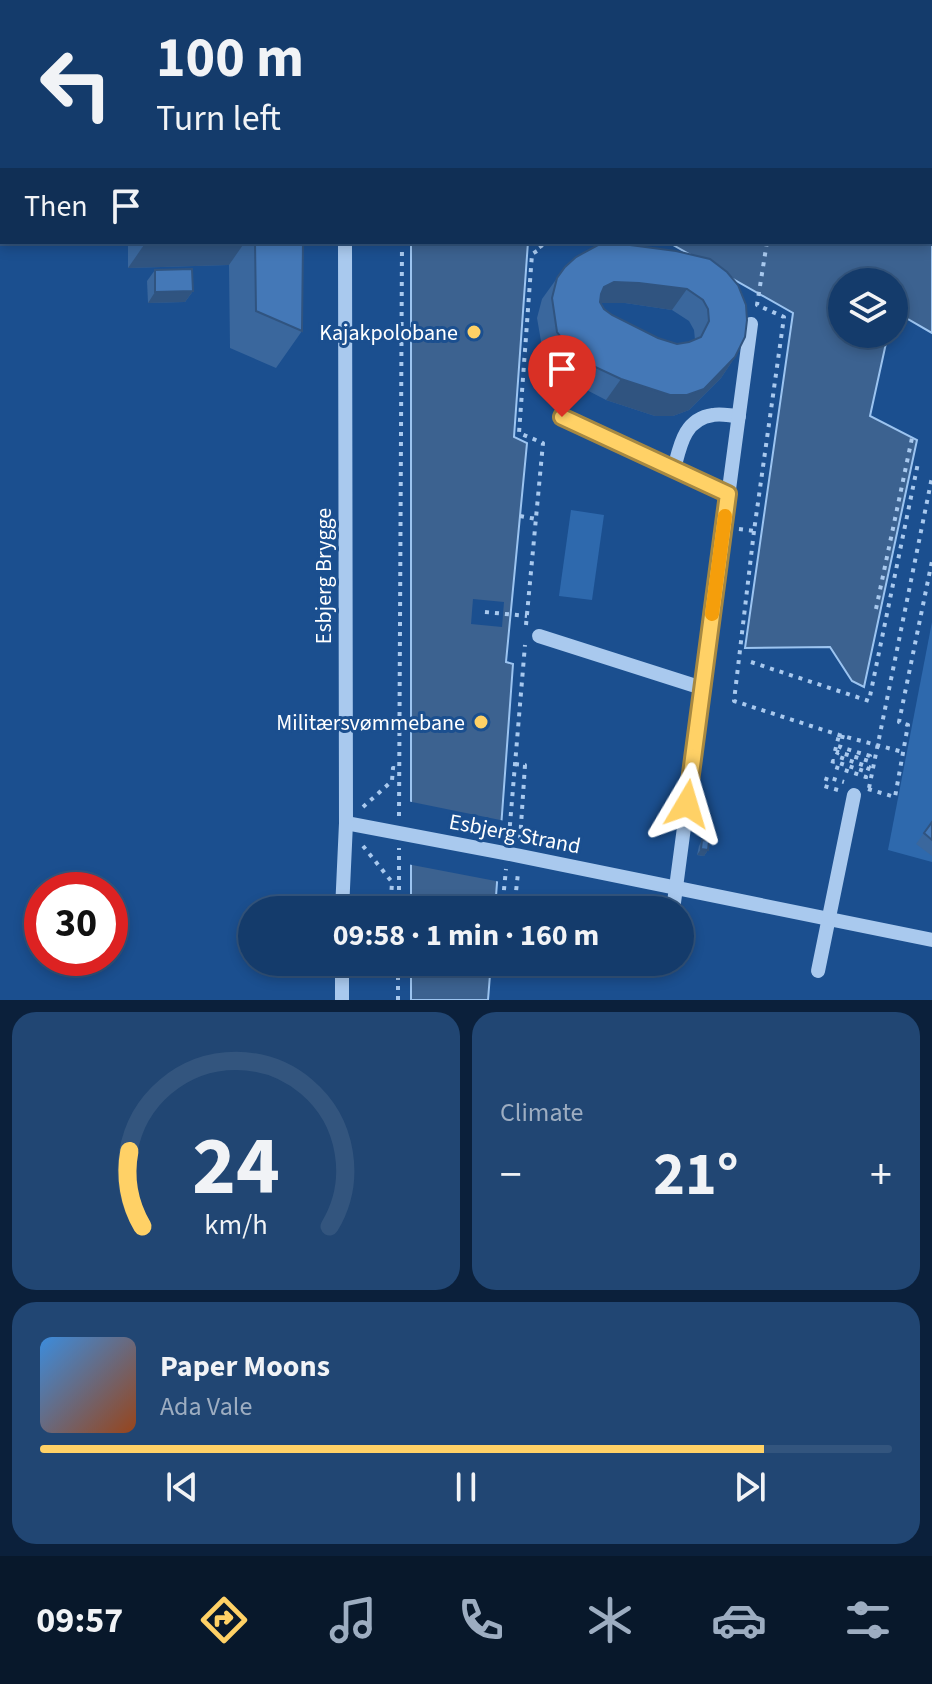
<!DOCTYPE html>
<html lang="en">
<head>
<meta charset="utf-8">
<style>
  :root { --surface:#143b6b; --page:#214673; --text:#f1f3f6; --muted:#9dadc1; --line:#33557e; --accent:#ffd166 }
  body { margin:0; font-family:"Source Sans 3",sans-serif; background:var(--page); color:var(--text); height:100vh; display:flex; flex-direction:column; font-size:30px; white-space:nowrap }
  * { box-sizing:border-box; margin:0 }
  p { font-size:26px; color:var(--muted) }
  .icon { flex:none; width:44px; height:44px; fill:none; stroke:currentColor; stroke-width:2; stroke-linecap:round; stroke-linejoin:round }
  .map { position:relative; height:1000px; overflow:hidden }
  .drawer { display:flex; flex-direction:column; gap:12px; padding:12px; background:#0b203b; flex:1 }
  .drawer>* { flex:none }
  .hud { position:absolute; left:0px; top:0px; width:932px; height:244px; box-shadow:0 4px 12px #0003,0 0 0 2px var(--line); background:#143b6b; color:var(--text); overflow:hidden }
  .buttons { position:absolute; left:828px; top:268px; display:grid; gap:16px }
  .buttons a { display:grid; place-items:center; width:80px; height:80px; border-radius:50%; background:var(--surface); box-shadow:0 4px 12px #0003,0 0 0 2px var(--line); font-size:40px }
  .speed { position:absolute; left:24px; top:872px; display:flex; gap:16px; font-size:40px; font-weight:700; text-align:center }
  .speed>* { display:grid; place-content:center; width:104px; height:104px; border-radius:50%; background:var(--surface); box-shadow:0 4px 12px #0003,0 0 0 2px var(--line); line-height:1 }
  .speed .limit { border:12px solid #d22; background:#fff; color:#111 }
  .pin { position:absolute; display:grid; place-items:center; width:68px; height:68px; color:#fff; margin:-82px -34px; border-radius:50% 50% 50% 0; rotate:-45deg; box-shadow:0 0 8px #0007 }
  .pin .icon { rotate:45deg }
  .me { position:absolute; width:88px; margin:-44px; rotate:7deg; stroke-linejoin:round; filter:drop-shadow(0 0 6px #0008) }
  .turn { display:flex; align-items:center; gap:28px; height:168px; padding:0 24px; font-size:36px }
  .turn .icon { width:104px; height:104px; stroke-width:2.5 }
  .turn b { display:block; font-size:56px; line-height:68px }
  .then { display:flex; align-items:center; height:76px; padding:0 24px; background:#0003; gap:16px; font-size:30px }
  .big { font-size:60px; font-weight:700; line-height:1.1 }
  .drawer .widget { flex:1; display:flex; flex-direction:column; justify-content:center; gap:12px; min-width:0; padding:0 28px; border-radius:24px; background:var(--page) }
  .drawer .dial { align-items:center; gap:0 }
  .dial svg { height:208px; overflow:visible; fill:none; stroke:var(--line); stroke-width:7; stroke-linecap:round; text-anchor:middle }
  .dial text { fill:var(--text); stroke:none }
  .song { display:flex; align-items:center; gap:24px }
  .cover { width:96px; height:96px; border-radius:12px; background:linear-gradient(135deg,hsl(210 70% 55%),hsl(20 70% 35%)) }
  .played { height:8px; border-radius:4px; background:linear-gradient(90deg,var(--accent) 85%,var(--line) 85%) }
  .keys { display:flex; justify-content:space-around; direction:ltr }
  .heat { display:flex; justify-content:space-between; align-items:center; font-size:44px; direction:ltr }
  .drawer .tiles { flex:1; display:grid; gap:12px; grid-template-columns:1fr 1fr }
  .widget:last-child { grid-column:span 2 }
  .trip { position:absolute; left:238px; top:896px; width:456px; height:80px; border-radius:40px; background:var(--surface); box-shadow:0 4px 12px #0003,0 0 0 2px var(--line); font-weight:700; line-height:80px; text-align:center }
  .dock { display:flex; height:128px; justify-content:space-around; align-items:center; background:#08182b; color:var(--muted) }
  .dock .icon { width:56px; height:56px }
  .dock .selected { color:var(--accent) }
  .dock b { font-size:36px; color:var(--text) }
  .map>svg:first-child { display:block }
  .green { fill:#2e69ad }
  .water { fill:#3c6290; stroke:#9cc4f0; stroke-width:2 }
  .pier { fill:#1b4f8f }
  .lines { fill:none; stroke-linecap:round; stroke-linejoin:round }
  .path { stroke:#a9c9ee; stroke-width:4; stroke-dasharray:4 6; stroke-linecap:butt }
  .minor { stroke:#a9c9ee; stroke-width:14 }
  .wall { fill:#3a679d; fill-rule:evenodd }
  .shaded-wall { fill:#305480 }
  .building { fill:#4478b7; stroke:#305480; stroke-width:2; fill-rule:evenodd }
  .route-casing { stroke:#a68842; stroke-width:20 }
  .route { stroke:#ffd166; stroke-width:14 }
  .slow { stroke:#f59e0b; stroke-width:14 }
  .poi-dot { fill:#ffd166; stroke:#1b4f8f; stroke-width:3 }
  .labels { text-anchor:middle; stroke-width:6; stroke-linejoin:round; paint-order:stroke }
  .poi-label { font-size:22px; fill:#fff; stroke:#1b4f8f; text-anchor:end }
  .street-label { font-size:22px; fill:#fff; stroke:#1b4f8f }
</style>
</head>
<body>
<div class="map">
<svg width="932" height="1000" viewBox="0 0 932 1000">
  <rect width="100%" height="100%" fill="#1b4f8f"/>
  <!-- green -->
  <g class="green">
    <polygon points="571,510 604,515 592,600 559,596"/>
    <polygon points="932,622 932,862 888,850"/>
  </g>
  <!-- water -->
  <g class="water">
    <polygon points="412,0 932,0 932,333 894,311 894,282 842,282 842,334 888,334 870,416 917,440 864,687 852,681 830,647 745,648 793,313 673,245 594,242 930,242 930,2 412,2"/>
    <polygon points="411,242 528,242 514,437 527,443 506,662 513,664 495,910 411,910"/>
    <polygon points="411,962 491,962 488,1000 411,1000"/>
  </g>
  <!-- pier -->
  <g class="pier">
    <polygon points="473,599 504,602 502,627 471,624"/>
    <polygon points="407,801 505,821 501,882 407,864"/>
  </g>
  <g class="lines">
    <!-- path -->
    <g class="path">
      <polyline points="403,2 403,0"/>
      <polyline points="802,2 802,0"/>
      <polyline points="930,132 932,134"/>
      <polyline points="0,167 2,167"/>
      <polyline points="520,516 536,519"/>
      <polyline points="739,529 754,531 784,317 757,305 767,242"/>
      <polyline points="754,531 734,701 839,735 903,752"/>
      <polyline points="876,609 912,438"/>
      <polyline points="485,612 527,616"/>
      <polyline points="526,625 543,443 519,433 532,254 542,248 538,242"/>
      <polyline points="751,662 869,701 918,463"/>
      <polyline points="843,735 840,747 870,756 869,761 838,752 836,756 869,767 867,772 833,761 832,766 866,777 865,781"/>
      <polyline points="835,751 839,735"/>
      <polyline points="515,764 525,765 520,840"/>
      <polyline points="869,788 932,477"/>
      <polyline points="868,789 895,797 908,725 899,722 932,561"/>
      <polyline points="838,790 824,786 827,777 844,782"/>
      <polyline points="363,807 392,781 393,768 400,769"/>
      <polyline points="399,816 402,242"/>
      <polyline points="509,836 525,645"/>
      <polyline points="363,846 392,882 391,898 399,899"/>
      <polyline points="399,910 399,848"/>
      <polyline points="502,910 506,869"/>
      <polyline points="514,910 518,873"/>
      <polyline points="398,1000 398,962"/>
    </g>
    <!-- minor -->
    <g class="minor">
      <polyline points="346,2 346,0"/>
      <polyline points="0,57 2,58"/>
      <polyline points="562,417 728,494"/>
      <path d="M674,469C680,446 684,419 713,415C721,413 731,416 739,416"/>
      <polyline points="539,636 702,688"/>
      <polyline points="346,823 520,856 932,940"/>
      <polyline points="342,910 346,823 345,242"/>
      <polyline points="673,910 751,324"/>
      <polyline points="818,971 854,795"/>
      <polyline points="342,1000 342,962"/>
    </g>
  </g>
  <!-- wall -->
  <g class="wall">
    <polygon points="128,242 303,242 302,331 276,368 230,348 229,265 128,268"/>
    <path d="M676,251L735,357L721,378L689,410L673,416H655L606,400L579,386L553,367L543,353L537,318L542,299L565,267ZM601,303H625L672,310L689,321L694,330L695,340L689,342L677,344L658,338L612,315L604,309Z"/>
    <polygon points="155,270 193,291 185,302 148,303 147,281"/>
    <polygon points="932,822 932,856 916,844"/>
    <polygon points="702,840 708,850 704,856 697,855 699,846"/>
  </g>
  <!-- shaded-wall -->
  <g class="shaded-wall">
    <polygon points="146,242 245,242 229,265 128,268"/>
    <polygon points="614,282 639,283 687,289 672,310 625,303 599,303 590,307 604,287"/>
    <polygon points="193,291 185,302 148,303 155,292"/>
    <polygon points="735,357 721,378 689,410 673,416 655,416 606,400 621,379"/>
    <polygon points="701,849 708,850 704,856 697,855"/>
  </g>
  <!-- building -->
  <g class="building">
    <polygon points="255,242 303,242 302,331 256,311"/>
    <path d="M598,245H630L676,251L710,259L727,272L738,285L746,305L747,320L745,337L735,357L704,389L687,395H670L621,379L593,366L568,346L557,332L552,298L557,278L565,267L576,257ZM614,282L639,283L687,289L703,300L708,309L709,321L701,337L689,342L677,344L658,338L612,315L604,309L600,302L601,294L604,287Z"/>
    <polygon points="192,269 193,291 155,292 155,270"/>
    <polygon points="932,822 932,840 924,833"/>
    <polygon points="702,840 709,841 708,850 701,849"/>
  </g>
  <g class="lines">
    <defs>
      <polyline id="route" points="562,417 728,494 687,804"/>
    </defs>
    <!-- route casing -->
    <use href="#route" class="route-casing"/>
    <!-- route -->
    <use href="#route" class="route"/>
    <!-- slow -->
    <polyline class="slow" points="712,614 725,516"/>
  </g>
  <!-- markers -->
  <g class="poi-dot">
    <circle cx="474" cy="332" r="8"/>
    <circle cx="481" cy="722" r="8"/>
  </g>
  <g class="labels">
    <!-- poi labels -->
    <g class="poi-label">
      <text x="458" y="340">Kajakpolobane</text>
      <text x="465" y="730">Militærsvømmebane</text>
    </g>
    <!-- street labels -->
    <g class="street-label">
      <text transform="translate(323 576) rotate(-90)" y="8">Esbjerg Brygge</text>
      <text transform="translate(515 833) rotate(11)" y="8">Esbjerg Strand</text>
    </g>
  </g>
</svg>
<div class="buttons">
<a><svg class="icon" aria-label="layers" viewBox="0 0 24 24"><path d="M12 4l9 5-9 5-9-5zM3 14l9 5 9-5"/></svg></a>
</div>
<div class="speed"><div class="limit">30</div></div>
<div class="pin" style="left:562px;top:417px;background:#d93025"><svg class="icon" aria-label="arrive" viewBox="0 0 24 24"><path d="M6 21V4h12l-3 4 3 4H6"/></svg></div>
<svg class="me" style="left:687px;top:804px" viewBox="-20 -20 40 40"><path d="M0-17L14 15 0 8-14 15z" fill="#ffd166" stroke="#fff" stroke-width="4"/></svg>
<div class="trip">09:58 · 1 min · 160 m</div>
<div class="hud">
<div class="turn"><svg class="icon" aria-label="left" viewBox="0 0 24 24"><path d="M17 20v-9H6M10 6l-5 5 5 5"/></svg><div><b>100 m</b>Turn left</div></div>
<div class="then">Then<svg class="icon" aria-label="arrive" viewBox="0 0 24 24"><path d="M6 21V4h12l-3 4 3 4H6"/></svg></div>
</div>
</div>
<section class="drawer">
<div class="tiles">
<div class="widget dial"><svg viewBox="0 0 100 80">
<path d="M14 69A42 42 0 1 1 86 69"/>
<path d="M14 69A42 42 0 0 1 9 40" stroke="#ffd166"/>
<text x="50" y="56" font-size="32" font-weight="700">24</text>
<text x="50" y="72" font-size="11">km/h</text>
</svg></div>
<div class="widget"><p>Climate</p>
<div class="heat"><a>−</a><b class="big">21°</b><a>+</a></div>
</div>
<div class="widget">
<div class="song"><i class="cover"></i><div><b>Paper Moons</b><p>Ada Vale</p></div></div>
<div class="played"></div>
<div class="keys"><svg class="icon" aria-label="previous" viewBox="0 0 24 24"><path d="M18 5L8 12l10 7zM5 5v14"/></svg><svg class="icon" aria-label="pause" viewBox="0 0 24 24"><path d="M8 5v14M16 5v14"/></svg><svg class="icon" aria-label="next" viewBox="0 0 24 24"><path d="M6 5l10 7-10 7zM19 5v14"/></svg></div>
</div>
</div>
</section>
<nav class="dock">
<b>09:57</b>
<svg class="icon selected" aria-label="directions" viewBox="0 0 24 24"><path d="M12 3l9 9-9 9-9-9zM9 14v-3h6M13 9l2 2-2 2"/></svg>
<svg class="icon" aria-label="music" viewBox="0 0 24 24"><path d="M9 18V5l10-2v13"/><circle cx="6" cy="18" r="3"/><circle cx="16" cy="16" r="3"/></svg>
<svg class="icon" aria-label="phone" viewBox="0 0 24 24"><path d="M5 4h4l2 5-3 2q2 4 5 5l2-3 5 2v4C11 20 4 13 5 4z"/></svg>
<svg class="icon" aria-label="climate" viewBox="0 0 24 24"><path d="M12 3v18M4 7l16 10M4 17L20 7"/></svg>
<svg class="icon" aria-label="car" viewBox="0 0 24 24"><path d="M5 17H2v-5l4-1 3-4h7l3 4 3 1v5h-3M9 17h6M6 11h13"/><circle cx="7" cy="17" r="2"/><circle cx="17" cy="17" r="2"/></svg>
<svg class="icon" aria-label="filters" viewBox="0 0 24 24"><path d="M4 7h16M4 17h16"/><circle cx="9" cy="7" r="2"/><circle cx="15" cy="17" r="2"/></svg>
</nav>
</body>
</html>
